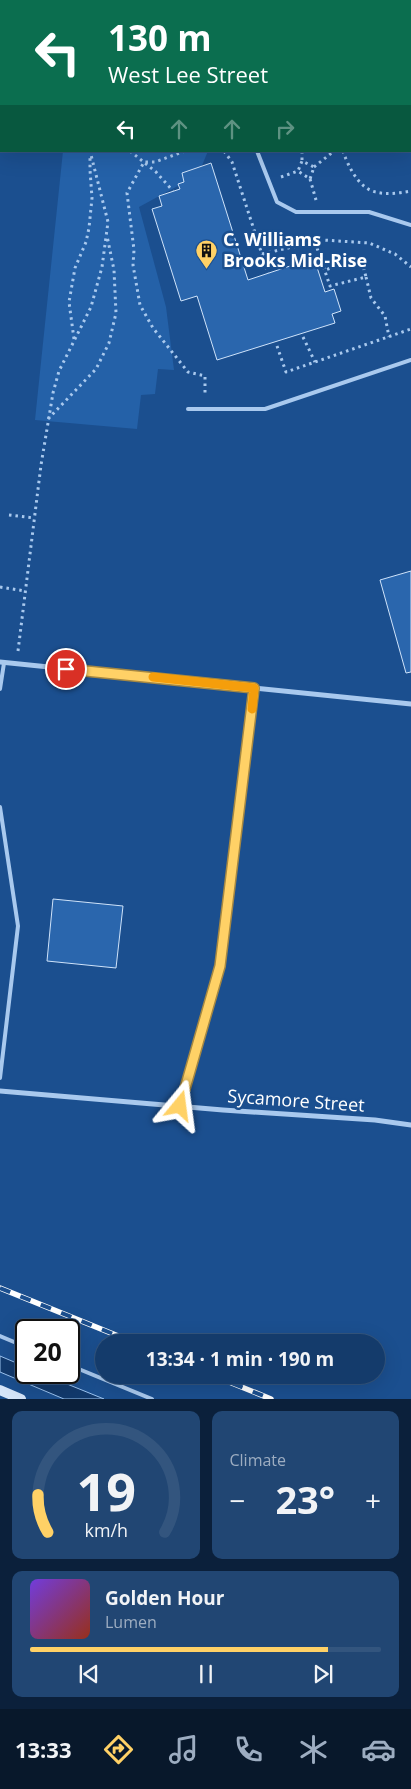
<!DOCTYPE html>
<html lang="en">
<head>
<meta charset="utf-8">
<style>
  :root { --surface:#143b6b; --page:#214673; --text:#f1f3f6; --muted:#9dadc1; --line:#33557e; --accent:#ffd166 }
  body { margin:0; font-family:"Open Sans",sans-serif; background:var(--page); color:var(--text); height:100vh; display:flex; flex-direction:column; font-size:19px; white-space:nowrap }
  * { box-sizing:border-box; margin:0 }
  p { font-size:16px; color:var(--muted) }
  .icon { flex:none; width:28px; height:28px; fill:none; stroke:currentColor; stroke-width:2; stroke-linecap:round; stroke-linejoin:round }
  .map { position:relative; height:1399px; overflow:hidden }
  .panel { display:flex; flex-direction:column; gap:12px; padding:12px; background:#0b203b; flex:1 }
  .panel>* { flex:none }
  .hud { position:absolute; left:0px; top:0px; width:411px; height:152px; box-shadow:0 5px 20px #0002,0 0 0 1px var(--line); background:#0b6e4f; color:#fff; overflow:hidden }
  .speed { position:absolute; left:15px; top:1319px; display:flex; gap:10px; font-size:25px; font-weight:700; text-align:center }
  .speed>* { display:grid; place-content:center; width:65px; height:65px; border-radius:50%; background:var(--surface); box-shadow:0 5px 20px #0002,0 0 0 1px var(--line); line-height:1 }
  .speed .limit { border:2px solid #111; border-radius:8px; background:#fff; color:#111 }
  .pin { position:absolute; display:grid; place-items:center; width:42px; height:42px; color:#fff; margin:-21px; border:2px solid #fff; border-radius:50%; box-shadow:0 1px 5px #0007 }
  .me { position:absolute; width:55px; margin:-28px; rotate:16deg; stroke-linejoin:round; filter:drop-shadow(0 0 4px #0008) }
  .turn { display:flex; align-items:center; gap:18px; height:105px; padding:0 25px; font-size:22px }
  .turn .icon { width:65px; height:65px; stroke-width:2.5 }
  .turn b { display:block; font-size:35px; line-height:42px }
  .lanes { display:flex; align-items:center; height:48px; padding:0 25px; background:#0003; justify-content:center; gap:25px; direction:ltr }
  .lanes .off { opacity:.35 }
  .big { font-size:38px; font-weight:700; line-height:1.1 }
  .panel .card { flex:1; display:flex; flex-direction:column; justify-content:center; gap:8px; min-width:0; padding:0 18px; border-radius:10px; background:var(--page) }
  .panel .dial { align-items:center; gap:0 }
  .dial svg { height:130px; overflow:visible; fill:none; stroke:var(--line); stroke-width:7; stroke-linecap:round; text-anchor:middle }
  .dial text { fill:var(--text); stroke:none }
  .song { display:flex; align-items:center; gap:15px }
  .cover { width:60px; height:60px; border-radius:8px; background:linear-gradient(135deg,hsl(260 70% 55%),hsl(10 70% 35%)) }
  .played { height:5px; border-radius:2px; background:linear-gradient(90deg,var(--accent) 85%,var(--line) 85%) }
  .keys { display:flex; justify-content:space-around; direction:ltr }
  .heat { display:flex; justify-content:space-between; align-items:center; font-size:28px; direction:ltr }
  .panel .tiles { flex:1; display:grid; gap:12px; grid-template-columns:1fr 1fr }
  .card:last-child { grid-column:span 2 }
  .trip { position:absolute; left:95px; top:1334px; width:290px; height:50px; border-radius:25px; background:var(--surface); box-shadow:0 5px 20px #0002,0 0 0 1px var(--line); font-weight:700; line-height:50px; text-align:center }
  .tab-bar { display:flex; height:80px; justify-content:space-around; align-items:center; background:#08182b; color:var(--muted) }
  .tab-bar .icon { width:35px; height:35px }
  .tab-bar .active { color:var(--accent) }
  .tab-bar b { font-size:22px; color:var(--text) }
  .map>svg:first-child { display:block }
  .green { fill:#2461a8 }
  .water { fill:#123a6d; stroke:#9cc4f0 }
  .building { fill:#2a66ad; stroke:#cfe3fa }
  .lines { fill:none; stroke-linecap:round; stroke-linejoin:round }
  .path { stroke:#a9c9ee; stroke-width:3; stroke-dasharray:2.5 4; stroke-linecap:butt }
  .lane { stroke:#a9c9ee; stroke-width:4 }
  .street { stroke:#a9c9ee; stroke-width:5 }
  .secondary { stroke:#d6e6fa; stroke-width:10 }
  .rail-casing { stroke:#fff; stroke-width:5.5 }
  .rail { stroke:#1b4f8f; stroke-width:4; stroke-dasharray:11; stroke-linecap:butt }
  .route-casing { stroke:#a68842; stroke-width:12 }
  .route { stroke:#ffd166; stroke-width:9 }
  .slow { stroke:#f59e0b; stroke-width:9 }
  .labels { text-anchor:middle; stroke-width:5; stroke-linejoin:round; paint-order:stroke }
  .poi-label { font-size:18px; font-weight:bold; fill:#fff; stroke:#1b4f8f; text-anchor:start }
  .street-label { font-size:18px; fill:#fff; stroke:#1b4f8f }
</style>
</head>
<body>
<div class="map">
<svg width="411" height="1399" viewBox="0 0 411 1399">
  <rect width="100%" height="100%" fill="#1b4f8f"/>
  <!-- green -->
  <polygon class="green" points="63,151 208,151 198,175 139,207 166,307 174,370 158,369 155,394 141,395 137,429 35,420"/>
  <!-- water -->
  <polygon class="water" points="0,1356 26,1367 26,1372 40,1373 104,1399 64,1399 0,1372"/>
  <!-- building -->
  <g class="building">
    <polygon points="211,163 248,280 314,258 325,292 334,289 341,311 332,314 335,323 217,360 197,296 181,301 152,209 162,206 159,196 180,189 178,184 184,182 182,173"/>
    <polygon points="411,571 411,672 406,673 380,580"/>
    <polygon points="53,899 123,906 116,968 47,961"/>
  </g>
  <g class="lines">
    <!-- path -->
    <g class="path">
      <polyline points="125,0 125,1"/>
      <polyline points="203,0 203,1"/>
      <polyline points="33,1 33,0"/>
      <polyline points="57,1 57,0"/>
      <polyline points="112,1 114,0"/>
      <polyline points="208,1 217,0"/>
      <polyline points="130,151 156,172 173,191"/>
      <polyline points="185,151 155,162 144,162 127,193 134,250 133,265 140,305 153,328 188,372 205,376 205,396"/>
      <polyline points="224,151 232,162 268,273"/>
      <polyline points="302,151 302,161"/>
      <path d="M343,151C348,166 359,189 376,192C387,195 400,193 411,191"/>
      <polyline points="314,167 334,151"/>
      <polyline points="281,177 298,171 302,161 314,167 310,179 298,171"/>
      <polyline points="310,179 316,200"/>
      <polyline points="315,242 330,286 366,277 361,258 325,270"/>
      <polyline points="262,254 323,240 369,243 395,254 411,267"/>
      <polyline points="366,277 371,298 385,316 389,337"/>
      <polyline points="303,337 315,362"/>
      <polyline points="74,339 69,302 75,268 86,242 89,228 92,198 90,170 90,157"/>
      <polyline points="277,346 286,372 411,329"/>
      <polyline points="48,419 96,369 109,343 116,313 114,270 107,236"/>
      <polyline points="9,515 34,518"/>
      <polyline points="0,587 25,591"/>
      <polyline points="18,651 41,465 53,393 59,371 91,307 102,267 108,222 90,151"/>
    </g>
    <!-- lane -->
    <g class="lane">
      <polyline points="242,0 242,1"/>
      <polyline points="373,0 373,1"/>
      <polyline points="410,54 411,54"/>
      <polyline points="410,111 411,114"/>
      <polyline points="257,151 277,202 296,212 369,212 411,225"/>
      <polyline points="188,409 265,409 411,360"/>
      <polyline points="0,689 4,663"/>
      <polyline points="0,807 18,926 0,1078"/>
      <polyline points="180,1106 220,966 254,688"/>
      <polyline points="0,1336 26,1347"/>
      <polyline points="69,1365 152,1399"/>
    </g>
    <!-- street -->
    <g class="street">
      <polyline points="0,662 411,704"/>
      <polyline points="0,1091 223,1110 375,1120 411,1125"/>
    </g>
    <!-- secondary -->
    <polyline class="secondary" points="0,1390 21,1399"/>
    <defs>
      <g id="rail">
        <polyline points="0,1288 133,1342"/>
        <polyline points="212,1375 271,1399"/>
      </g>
    </defs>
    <!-- rail casing -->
    <use href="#rail" class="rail-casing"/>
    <!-- rail -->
    <use href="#rail" class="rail"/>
  </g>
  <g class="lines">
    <defs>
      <polyline id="route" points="66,669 254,688 220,966 180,1106"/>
    </defs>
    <!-- route casing -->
    <use href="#route" class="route-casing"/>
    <!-- route -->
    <use href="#route" class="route"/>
    <!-- slow -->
    <polyline class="slow" points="153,677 254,688 252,709"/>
  </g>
  <!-- icons -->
  <defs>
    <symbol id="building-pin" viewBox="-11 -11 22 30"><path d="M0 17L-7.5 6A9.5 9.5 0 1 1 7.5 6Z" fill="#ffd166" stroke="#1b4f8f"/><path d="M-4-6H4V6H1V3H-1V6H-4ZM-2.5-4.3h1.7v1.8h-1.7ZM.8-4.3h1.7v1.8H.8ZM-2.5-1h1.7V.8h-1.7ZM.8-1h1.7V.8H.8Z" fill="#111"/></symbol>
  </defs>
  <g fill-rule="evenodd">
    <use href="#building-pin" x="194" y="238" width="25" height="34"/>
  </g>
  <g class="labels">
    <!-- poi labels -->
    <g class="poi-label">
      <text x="223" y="246">C. Williams<tspan x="223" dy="21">Brooks Mid‐Rise</tspan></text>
    </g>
    <!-- street labels -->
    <g class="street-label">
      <text transform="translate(296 1101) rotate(4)" y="6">Sycamore Street</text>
    </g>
  </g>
</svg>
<div class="speed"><div class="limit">20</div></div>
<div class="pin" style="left:66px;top:669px;background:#d93025"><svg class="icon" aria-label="arrive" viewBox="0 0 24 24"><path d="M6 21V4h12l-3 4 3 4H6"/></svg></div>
<svg class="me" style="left:180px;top:1106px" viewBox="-20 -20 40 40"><path d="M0-17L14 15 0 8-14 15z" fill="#ffd166" stroke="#fff" stroke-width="4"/></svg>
<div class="trip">13:34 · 1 min · 190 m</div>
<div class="hud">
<div class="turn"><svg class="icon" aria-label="left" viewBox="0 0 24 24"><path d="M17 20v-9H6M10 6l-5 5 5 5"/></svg><div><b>130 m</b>West Lee Street</div></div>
<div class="lanes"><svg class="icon" aria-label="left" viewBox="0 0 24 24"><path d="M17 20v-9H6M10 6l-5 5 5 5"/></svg><svg class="icon off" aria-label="ahead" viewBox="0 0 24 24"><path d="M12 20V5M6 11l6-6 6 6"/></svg><svg class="icon off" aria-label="ahead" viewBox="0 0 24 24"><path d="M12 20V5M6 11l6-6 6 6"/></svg><svg class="icon off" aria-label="right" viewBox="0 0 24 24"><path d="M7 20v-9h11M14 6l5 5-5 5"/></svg></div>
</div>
</div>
<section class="panel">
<div class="tiles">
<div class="card dial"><svg viewBox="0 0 100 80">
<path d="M14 69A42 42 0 1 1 86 69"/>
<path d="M14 69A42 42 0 0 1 8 46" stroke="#ffd166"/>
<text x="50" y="56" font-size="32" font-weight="700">19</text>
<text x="50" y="72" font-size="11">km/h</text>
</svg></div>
<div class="card"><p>Climate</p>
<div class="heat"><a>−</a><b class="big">23°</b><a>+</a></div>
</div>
<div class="card">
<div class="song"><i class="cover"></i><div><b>Golden Hour</b><p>Lumen</p></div></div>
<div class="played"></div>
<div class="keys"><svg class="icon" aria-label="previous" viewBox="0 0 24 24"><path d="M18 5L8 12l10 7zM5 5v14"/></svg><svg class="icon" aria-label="pause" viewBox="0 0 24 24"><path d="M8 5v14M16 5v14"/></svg><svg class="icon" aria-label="next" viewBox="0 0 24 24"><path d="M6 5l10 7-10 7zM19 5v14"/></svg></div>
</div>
</div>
</section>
<nav class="tab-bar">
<b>13:33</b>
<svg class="icon active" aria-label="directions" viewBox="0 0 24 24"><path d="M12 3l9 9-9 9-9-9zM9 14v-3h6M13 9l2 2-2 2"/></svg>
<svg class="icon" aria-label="music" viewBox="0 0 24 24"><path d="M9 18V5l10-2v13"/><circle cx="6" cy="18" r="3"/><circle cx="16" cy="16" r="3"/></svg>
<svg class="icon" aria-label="phone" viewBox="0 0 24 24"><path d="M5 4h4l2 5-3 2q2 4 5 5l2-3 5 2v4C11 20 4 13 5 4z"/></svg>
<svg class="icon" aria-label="climate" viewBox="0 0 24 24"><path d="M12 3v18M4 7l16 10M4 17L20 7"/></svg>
<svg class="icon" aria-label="car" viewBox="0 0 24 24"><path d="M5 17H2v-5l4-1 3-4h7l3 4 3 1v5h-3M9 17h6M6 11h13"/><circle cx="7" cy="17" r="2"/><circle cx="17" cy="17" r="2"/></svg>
</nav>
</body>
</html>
